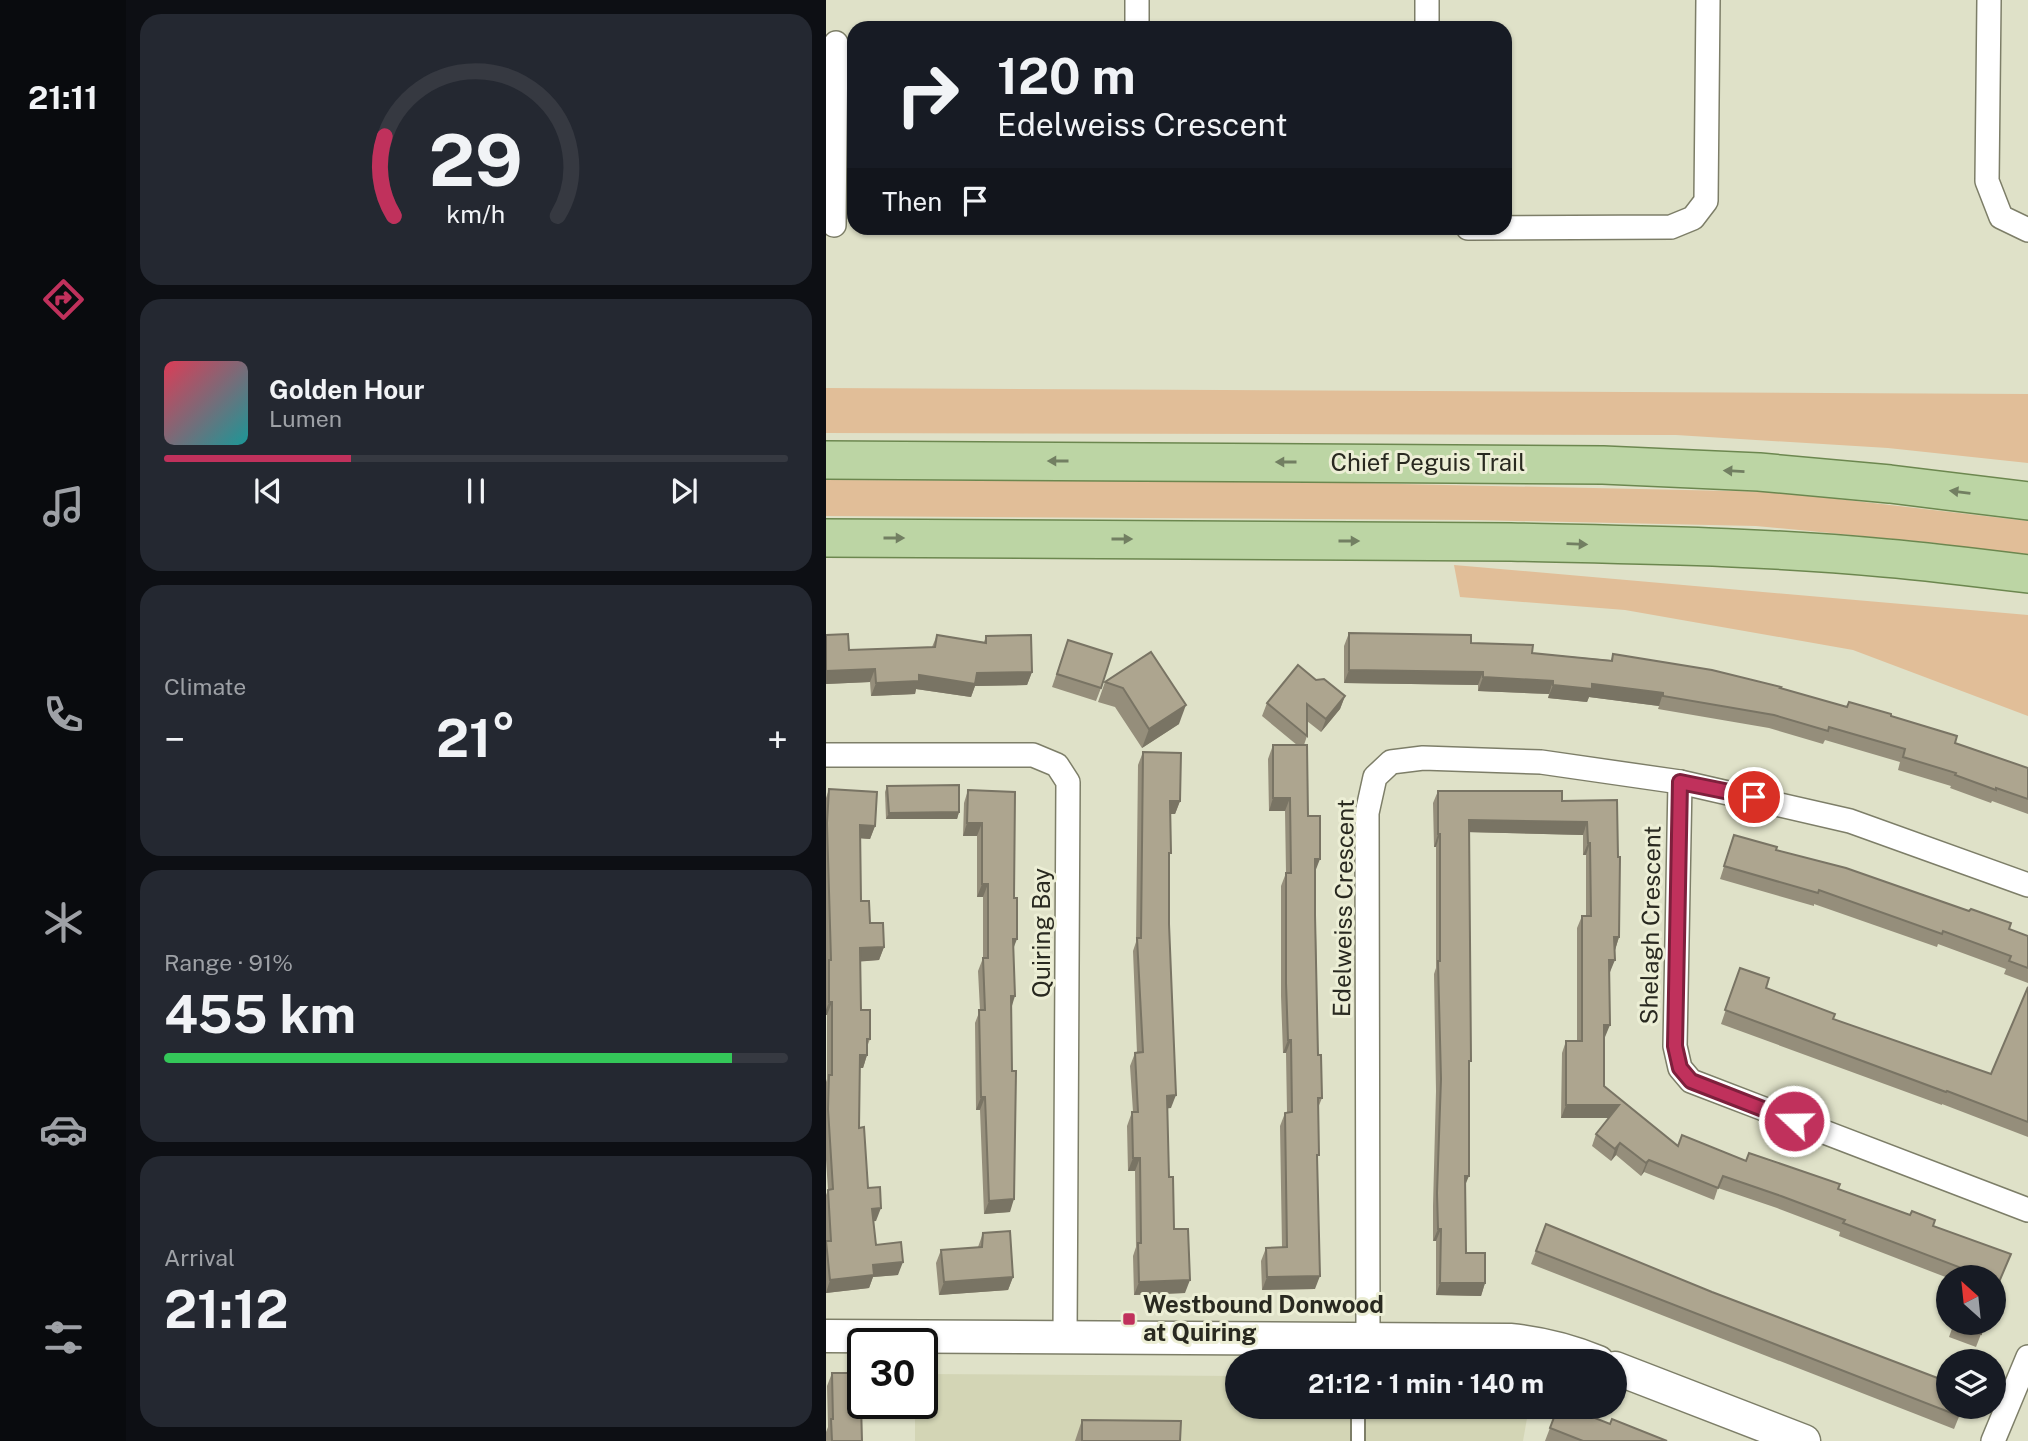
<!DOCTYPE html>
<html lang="en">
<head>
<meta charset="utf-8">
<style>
  :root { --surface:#171b24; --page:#242831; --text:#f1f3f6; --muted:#9ea1a6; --line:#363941; --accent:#c0315c }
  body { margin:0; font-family:"Public Sans",sans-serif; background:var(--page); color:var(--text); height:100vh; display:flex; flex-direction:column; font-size:26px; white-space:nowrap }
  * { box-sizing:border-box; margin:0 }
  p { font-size:23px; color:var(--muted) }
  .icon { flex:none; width:38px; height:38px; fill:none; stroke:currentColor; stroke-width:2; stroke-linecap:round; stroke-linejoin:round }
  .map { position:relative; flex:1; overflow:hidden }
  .sheet { display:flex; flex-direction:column; gap:14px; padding:14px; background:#0d0f14; width:700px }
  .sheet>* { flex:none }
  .top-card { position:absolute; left:21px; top:21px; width:665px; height:214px; border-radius:21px; box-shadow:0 2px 5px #0004; background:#171b24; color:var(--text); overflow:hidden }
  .needle { width:46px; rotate:333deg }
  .buttons { position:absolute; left:1110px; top:1265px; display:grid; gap:14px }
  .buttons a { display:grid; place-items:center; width:70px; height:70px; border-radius:50%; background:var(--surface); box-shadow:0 2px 5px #0004; font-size:35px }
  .speed { position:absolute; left:21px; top:1328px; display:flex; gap:14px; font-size:35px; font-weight:700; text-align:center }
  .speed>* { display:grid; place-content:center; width:91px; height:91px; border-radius:50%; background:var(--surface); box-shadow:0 2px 5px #0004; line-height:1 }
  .speed .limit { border:4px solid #111; border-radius:10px; background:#fff; color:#111 }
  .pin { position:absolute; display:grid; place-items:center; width:60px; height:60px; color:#fff; margin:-30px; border:4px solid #fff; border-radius:50%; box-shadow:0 2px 7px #0007 }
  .me { position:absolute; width:77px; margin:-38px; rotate:291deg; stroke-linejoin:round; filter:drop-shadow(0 0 5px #0008) }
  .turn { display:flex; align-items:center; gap:24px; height:147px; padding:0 35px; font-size:32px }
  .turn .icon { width:91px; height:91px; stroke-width:2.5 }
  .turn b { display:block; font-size:49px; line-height:60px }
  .then { display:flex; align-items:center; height:66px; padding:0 35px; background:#0003; gap:14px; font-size:26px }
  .big { font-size:52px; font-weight:700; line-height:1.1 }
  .sheet .tile { flex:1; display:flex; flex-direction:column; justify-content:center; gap:10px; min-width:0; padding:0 24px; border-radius:21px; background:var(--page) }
  .sheet .dial { align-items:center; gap:0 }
  .dial svg { height:182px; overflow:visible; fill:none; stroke:var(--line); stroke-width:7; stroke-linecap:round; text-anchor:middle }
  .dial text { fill:var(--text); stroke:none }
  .song { display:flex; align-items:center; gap:21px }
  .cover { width:84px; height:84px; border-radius:10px; background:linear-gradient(135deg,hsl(350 70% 55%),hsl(180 70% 35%)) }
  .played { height:7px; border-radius:4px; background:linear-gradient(90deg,var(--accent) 30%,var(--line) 30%) }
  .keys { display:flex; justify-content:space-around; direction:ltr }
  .heat { display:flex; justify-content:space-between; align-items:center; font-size:38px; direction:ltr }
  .charge { height:10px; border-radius:5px; background:linear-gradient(90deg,#34c759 91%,var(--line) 0) }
  .trip { position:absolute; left:399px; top:1349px; width:402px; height:70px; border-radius:35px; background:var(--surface); box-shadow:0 2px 5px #0004; font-weight:700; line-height:70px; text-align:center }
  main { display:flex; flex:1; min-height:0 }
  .tab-bar { display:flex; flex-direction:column; width:126px; justify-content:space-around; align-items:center; background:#090b0e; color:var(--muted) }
  .tab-bar .icon { width:49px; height:49px }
  .tab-bar .current { color:var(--accent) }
  .tab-bar b { font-size:32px; color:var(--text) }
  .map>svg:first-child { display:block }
  .built { fill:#d3d5b5 }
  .green { fill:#e1be98 }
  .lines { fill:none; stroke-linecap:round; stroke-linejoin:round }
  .lane-casing { stroke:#7d7e68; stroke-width:16 }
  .street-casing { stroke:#7d7e68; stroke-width:26 }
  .secondary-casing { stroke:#7d7e68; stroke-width:35 }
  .primary-casing { stroke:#6c874f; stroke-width:40 }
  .lane { stroke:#fff; stroke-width:12 }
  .street { stroke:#fff; stroke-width:23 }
  .secondary { stroke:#fff; stroke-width:32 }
  .primary { stroke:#bcd5a4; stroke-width:37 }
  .wall { fill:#958e7b }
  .shaded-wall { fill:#797464 }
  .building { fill:#ada58f; stroke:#797464; stroke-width:2 }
  .oneway { fill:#727f62 }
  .route-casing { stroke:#7d203c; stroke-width:18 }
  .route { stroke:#c0315c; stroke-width:12 }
  .poi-dot { fill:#c0315c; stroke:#eceed5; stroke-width:2.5 }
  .labels { text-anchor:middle; stroke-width:6; stroke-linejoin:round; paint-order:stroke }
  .street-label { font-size:24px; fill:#292920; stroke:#eceed5 }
  .poi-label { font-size:24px; font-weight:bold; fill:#292920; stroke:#eceed5; text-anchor:start }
</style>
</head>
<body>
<main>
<nav class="tab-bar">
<b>21:11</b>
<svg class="icon current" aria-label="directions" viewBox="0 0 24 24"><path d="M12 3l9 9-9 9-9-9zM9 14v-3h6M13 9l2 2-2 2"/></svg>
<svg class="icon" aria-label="music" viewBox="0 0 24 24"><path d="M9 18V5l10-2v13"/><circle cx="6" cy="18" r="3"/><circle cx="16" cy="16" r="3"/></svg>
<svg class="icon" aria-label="phone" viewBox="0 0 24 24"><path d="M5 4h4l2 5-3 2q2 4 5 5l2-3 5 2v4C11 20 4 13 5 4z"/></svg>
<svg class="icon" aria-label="climate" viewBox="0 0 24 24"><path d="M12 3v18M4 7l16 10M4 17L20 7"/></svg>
<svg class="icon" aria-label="car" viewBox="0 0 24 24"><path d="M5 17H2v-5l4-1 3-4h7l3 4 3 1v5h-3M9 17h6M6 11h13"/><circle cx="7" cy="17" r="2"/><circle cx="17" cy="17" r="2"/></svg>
<svg class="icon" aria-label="filters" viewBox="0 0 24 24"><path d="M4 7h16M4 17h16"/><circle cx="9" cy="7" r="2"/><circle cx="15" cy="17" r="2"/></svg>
</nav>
<section class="sheet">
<div class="tile dial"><svg viewBox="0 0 100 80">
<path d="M14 69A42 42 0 1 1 86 69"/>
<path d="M14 69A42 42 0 0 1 10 34" stroke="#c0315c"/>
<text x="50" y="56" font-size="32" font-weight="700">29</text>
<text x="50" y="72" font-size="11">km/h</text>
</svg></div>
<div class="tile">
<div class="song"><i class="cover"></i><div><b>Golden Hour</b><p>Lumen</p></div></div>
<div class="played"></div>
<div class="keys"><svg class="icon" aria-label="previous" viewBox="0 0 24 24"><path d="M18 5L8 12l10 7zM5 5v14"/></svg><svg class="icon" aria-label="pause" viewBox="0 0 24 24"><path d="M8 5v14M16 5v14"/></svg><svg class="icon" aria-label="next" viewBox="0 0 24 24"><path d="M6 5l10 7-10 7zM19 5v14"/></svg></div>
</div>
<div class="tile"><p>Climate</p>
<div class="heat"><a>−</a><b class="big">21°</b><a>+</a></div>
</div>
<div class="tile"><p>Range · 91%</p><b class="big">455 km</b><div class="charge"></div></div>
<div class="tile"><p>Arrival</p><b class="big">21:12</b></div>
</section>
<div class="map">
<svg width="1202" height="1441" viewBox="0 0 1202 1441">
  <rect width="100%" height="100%" fill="#dfe1c8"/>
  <!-- built -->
  <polygon class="built" points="96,1374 411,1376 411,1407 703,1407 697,1441 89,1441 89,1404 96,1404"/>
  <!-- green -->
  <g class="green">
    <polygon points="0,388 1202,394 1202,463 1062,448 850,435 0,433"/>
    <polygon points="0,480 482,482 951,492 1202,521 1202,558 1110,543 930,526 646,520 0,516"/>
    <polygon points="628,565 1202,615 1202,716 1027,650 799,610 634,597"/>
  </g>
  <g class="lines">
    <defs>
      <g id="lane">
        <polyline points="530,1339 531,1362"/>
        <polyline points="532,1407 532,1441"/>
      </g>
      <g id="street">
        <polyline points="311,0 311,28"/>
        <polyline points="1163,0 1161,181 1175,217 1202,230"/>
        <polyline points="601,28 601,0"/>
        <polyline points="8,225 10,43"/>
        <polyline points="642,228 845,227 867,218 880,201 882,0"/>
        <polyline points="0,755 207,755 231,765 242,782 239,1337"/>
        <polyline points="854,782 849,1046 854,1068 865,1081 1202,1210"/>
        <polyline points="542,1338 541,813 549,777 565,762 597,758 715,762 854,782 1024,821 1202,885"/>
        <polyline points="1167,1441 1202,1357"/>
      </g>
      <g id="secondary">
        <path d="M0,1336L684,1340C715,1343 743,1350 772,1362"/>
        <polyline points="789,1368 978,1441"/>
      </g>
      <g id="primary">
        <polyline points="0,460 777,465 933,472 1064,484 1202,501"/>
        <path d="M0,538L685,542C809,545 935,546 1059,558C1106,562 1154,568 1202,574"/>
      </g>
    </defs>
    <!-- lane casing -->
    <use href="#lane" class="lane-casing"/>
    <!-- street casing -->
    <use href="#street" class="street-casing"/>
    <!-- secondary casing -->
    <use href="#secondary" class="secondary-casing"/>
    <!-- primary casing -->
    <use href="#primary" class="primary-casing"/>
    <!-- lane -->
    <use href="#lane" class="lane"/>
    <!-- street -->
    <use href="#street" class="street"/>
    <!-- secondary -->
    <use href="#secondary" class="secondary"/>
    <!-- primary -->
    <use href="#primary" class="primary"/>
  </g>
  <!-- wall -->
  <g class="wall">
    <polygon points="523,633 645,643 706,653 785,660 787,654 954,688 1021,707 1065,716 1129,743 1202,768 1202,814 1166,801 1165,803 1124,788 1125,786 1072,770 1074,762 999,740 997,744 943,728 832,709 833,706 763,697 761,702 722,698 723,694 652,691 652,685 518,683 518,646"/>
    <polygon points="0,635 23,650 106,647 111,635 158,642 160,636 206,672 201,685 149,686 145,697 90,689 89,694 45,696 44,682 0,684"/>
    <polygon points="242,640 275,688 270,701 226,687"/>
    <polygon points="325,652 353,724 316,748 289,707 272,702 279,682"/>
    <polygon points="490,680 519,696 514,709 495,732 481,721 481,736 478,745 482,816 489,872 492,1055 496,1098 492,1108 489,1289 436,1290 435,1261 440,1248 456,1247 454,1126 459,1113 461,1112 460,1053 457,1053 455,996 455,886 460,873 459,811 443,811 442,759 447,745 471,745 436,716 441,703"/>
    <polygon points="317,752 354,801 349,814 344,814 343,859 345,1108 341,1108 343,1177 348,1229 359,1293 308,1295 307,1256 310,1247 309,1171 302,1171 301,1126 306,1112 307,1112 304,1066 309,1053 311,1053 307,951 310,942 312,765"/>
    <polygon points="61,786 133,812 131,819 60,819 59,792"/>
    <polygon points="3,789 49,826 44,839 34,838 35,901 44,923 58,947 53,960 34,961 35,1010 44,1039 41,1047 41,1055 37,1068 34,1068 33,1128 42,1188 50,1221 47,1221 50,1245 72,1275 47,1277 43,1288 0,1293 0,1195 2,1190 0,1160 0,1082 1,1079 1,1015 0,1015 0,798"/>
    <polygon points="142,790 189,792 187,949 185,1008 184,1212 158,1214 154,1110 150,1110 149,1023 154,1010 152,971 157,958 157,897 151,897 151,836 137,836 138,803"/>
    <polygon points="612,791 736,801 791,800 793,937 789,950 784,972 783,972 779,1037 778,1037 778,1086 852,1146 920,1161 1012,1189 1107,1226 1180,1266 1167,1278 1122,1278 1013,1236 1014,1232 951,1208 892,1188 888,1200 818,1172 815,1176 790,1155 785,1161 766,1146 770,1134 783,1118 735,1118 736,1053 740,1041 751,1041 751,928 756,916 760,916 760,855 757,855 757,835 643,832 643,1067 639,1187 640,1253 659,1283 655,1296 610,1295 610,1241 607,1241 607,1206 610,1091 608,974 610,968 610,847 608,847 607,803"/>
    <polygon points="908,835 1202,936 1202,983 1178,974 1180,969 1112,944 1111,947 988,904 988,906 894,879"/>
    <polygon points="914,968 940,988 1007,1019 1165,1074 1202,987 1202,1137 1116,1104 1116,1105 895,1024"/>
    <polygon points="720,1224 886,1292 1137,1407 1128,1429 705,1264"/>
    <polygon points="157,1233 187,1277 182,1290 113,1295 110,1263 115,1250 152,1247"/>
    <polygon points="1128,1323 1155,1334 1150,1347 1123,1337"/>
    <polygon points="24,1368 50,1404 45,1417 35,1417 36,1441 0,1441 0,1432 2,1427 1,1386 6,1373 22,1373"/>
    <polygon points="732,1407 784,1424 841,1441 719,1441"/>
    <polygon points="256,1420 354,1441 249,1441"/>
  </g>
  <!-- shaded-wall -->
  <g class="shaded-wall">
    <polygon points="49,669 44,682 0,684 0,671"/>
    <polygon points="523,670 657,672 652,685 518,683"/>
    <polygon points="206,672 201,685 149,686 145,697 90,689 89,694 45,696 50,683 93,675 151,673"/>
    <polygon points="657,677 727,681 723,694 652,691"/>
    <polygon points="766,684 837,693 833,706 763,697 761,702 722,698 727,685"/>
    <polygon points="519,696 514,709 495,732 500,719"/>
    <polygon points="360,705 353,724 316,748 323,729"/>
    <polygon points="447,798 464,798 459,811 443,811"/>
    <polygon points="344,801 354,801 349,814 339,814"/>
    <polygon points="133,812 131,819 60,819 63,813"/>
    <polygon points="643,820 761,822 757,835 638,832"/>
    <polygon points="141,823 156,823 151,836 137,836"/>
    <polygon points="34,825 49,826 44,839 30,838"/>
    <polygon points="612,834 614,834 610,847 608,847"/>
    <polygon points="762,843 764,843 760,855 757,855"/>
    <polygon points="489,859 494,859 489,872"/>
    <polygon points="156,884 162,884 157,897 151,897"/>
    <polygon points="788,937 793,937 789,950"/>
    <polygon points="187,939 191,939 186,952"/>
    <polygon points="58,947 53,960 29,962 34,948"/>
    <polygon points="783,960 789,960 784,972 778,973"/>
    <polygon points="185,996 189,996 185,1009"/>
    <polygon points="3,1002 6,1002 1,1015 0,1015 0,1010"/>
    <polygon points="778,1025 784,1025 779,1037 774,1037"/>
    <polygon points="462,1040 465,1040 460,1053 457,1053"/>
    <polygon points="34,1055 41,1055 37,1068 29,1068"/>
    <polygon points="350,1095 345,1108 336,1109 341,1096"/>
    <polygon points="155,1097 159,1097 154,1110 150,1110"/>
    <polygon points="740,1105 793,1105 789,1118 735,1118"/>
    <polygon points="794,1143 790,1155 785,1161 789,1149"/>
    <polygon points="307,1158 314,1158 309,1171 302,1171"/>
    <polygon points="823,1160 818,1172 815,1176 820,1163"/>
    <polygon points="639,1176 643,1176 638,1188"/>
    <polygon points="188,1199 184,1212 158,1214 163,1201"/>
    <polygon points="55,1208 50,1221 41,1222 46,1209"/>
    <polygon points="612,1229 615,1229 610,1241 607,1241"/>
    <polygon points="77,1262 72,1275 47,1277 43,1288 0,1293 4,1280 47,1265"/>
    <polygon points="494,1276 489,1289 436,1290 441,1277"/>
    <polygon points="187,1277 182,1290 113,1295 118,1282"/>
    <polygon points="364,1280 359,1293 308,1295 313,1282"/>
    <polygon points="614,1283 659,1283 655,1296 610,1295"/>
    <polygon points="35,1404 50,1404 45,1417 30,1417"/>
  </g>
  <!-- building -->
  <g class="building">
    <polygon points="523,633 645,635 645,643 707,645 706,653 786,661 787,654 886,670 955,687 954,688 1021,707 1023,702 1065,714 1065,716 1131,736 1129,743 1202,768 1202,799 1170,788 1170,790 1129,775 1130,773 1077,757 1079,749 1003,727 1002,731 948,715 837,696 837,693 766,684 766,689 727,685 727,681 657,677 657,672 523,670"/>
    <polygon points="22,634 23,650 109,647 111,635 160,643 160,636 205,635 206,672 151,673 149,684 93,675 93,681 50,683 49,669 0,671 0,635"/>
    <polygon points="242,640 286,654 275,688 231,674"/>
    <polygon points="325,652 360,705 323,729 297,688 279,682"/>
    <polygon points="472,665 490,680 498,679 519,696 500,719 481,704 481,736 441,703"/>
    <polygon points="447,745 481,745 482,816 494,816 494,859 489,859 489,915 492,1055 495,1055 496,1098 492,1098 493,1155 491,1155 494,1276 441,1277 440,1248 461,1247 459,1113 466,1112 465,1040 462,1040 460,983 460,873 465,873 464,798 447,798"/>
    <polygon points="317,752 355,753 354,801 344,801 345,853 343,853 343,924 350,1095 341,1096 343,1177 347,1177 348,1229 362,1229 364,1280 313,1282 312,1243 315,1243 314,1158 307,1158 306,1112 312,1112 309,1053 317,1052 311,938 315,938"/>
    <polygon points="133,785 133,812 63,813 61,786"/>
    <polygon points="3,789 51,792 49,826 34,825 35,901 43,901 44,923 57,923 58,947 34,948 35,1010 44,1010 44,1039 41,1039 41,1055 34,1055 33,1128 38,1127 42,1188 54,1187 55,1208 46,1209 50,1245 75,1242 77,1262 47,1265 48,1275 4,1280 0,1241 5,1241 2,1190 7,1189 2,1109 3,1075 6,1075 6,1002 3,1002 3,960 5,960 1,823"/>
    <polygon points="142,790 189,792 188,898 191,898 191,939 187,939 189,996 185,996 186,1071 190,1071 188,1199 163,1201 159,1097 155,1097 153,1010 159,1010 157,958 162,958 162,884 156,884 156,823 141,823"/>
    <polygon points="612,791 736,791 736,801 791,800 792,857 794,857 793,937 788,937 789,960 783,960 784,1025 778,1025 778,1086 852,1146 856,1135 920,1161 923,1153 1014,1184 1012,1189 1084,1215 1086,1211 1109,1220 1107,1226 1185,1254 1167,1296 1167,1278 1144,1278 1146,1272 1017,1223 1019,1220 955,1196 897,1176 892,1188 823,1160 820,1163 794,1143 789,1149 770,1134 793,1105 740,1105 740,1041 756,1041 756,916 765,916 764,843 762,843 761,822 643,820 645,1061 643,1061 643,1176 639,1176 640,1253 659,1253 659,1283 614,1283 615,1229 612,1229 611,1193 615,1079 612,961 614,961 614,834 612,834"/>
    <polygon points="908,835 951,847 950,850 1020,868 1143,911 1145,909 1185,923 1183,929 1202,936 1202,968 1183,961 1185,956 1117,931 1116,934 993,890 992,893 898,866"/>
    <polygon points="914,968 943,978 940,988 1009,1014 1007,1019 1165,1074 1202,987 1202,1122 1121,1091 1120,1092 899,1010"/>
    <polygon points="720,1224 886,1292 1122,1382 1122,1407 1136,1407 1133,1416 710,1251"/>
    <polygon points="184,1231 187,1277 118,1282 115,1250 156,1247 157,1233"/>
    <polygon points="1128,1323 1158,1323 1155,1334 1127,1325"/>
    <polygon points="24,1368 37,1368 37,1404 50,1404 35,1404 36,1441 6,1441 5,1419 7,1419 6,1373 24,1373"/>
    <polygon points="732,1407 741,1407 784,1424 786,1419 841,1441 757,1441 724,1428"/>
    <polygon points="256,1420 355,1421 354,1441 256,1441"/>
  </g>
  <!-- one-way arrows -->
  <defs><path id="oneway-solid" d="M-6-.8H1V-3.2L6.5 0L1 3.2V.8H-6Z" transform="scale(1.75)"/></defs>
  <g class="oneway">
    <use href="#oneway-solid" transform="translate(232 461) rotate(-180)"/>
    <use href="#oneway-solid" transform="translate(460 462) rotate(-180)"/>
    <use href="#oneway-solid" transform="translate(908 471) rotate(-177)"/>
    <use href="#oneway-solid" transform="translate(1134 492) rotate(-173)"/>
    <use href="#oneway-solid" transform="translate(68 538)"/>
    <use href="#oneway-solid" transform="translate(296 539)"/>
    <use href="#oneway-solid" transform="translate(523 541)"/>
    <use href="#oneway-solid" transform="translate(751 544) rotate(2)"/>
  </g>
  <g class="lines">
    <defs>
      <polyline id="route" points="928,797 854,782 849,1046 854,1068 865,1081 968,1121"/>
    </defs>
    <!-- route casing -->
    <use href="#route" class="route-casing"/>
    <!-- route -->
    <use href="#route" class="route"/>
  </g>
  <!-- markers -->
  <rect class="poi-dot" x="296" y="1312" width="14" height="14" rx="3.5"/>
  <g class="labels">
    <!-- street labels -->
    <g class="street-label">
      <text x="602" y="471">Chief Peguis Trail</text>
      <text transform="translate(518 908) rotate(-89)" y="8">Edelweiss Crescent</text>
      <text transform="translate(825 925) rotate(-89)" y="8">Shelagh Crescent</text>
      <text transform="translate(216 933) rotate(-90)" y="8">Quiring Bay</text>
    </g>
    <!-- poi labels -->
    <g class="poi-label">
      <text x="317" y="1313">Westbound Donwood<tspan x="317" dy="28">at Quiring</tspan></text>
    </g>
  </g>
</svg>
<div class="buttons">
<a><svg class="needle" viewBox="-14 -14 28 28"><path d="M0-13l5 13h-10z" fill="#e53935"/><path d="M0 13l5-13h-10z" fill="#9ea1a6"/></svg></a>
<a><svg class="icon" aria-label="layers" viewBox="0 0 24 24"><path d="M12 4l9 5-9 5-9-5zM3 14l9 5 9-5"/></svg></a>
</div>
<div class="speed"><div class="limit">30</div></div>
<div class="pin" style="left:928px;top:797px;background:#d93025"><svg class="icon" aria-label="arrive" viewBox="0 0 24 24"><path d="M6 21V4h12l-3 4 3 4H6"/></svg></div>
<svg class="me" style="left:968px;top:1121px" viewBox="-20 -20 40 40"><circle r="17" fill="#c0315c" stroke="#fff" stroke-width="3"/><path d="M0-11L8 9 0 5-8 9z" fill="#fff"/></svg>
<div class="trip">21:12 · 1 min · 140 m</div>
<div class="top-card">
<div class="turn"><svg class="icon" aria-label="right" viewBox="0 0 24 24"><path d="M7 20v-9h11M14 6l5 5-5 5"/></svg><div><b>120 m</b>Edelweiss Crescent</div></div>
<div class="then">Then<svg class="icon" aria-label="arrive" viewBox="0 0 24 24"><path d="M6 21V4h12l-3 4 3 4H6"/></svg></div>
</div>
</div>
</main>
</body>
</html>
